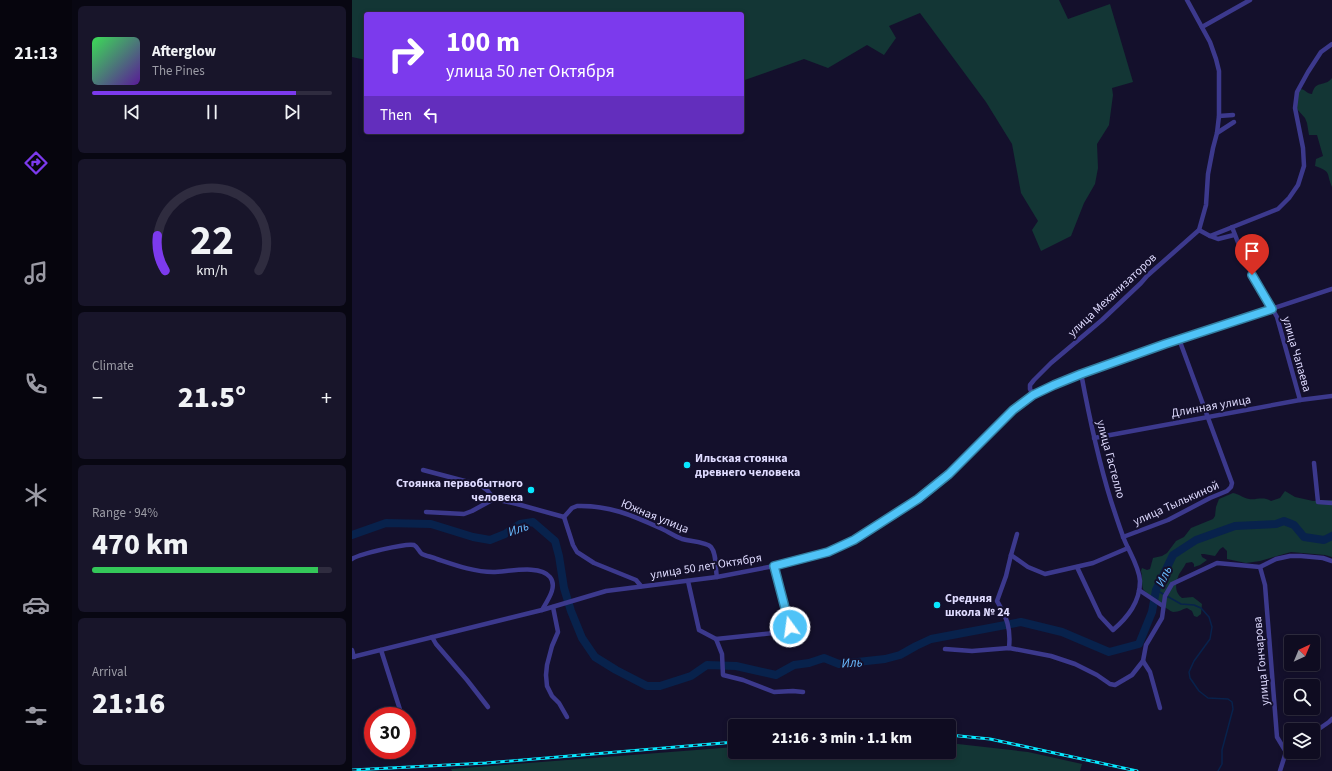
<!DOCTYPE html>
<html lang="en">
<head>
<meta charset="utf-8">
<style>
  :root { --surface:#0f0c21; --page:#18152a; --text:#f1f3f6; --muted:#9b9ba5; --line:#2f2c3f; --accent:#7c3aed }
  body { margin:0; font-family:"Source Sans 3",sans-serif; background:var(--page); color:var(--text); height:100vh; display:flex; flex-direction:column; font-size:15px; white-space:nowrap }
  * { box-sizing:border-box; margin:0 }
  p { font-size:13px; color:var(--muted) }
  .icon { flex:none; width:22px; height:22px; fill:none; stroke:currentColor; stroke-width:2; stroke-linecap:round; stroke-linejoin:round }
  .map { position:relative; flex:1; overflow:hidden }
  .side { display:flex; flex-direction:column; gap:6px; padding:6px; background:#080712; width:280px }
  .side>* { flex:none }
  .guide { position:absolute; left:12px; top:12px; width:380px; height:122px; border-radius:4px; box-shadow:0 2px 6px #0003,0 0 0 1px var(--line); background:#7c3aed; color:#fff; overflow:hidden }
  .needle { width:26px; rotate:44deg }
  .tools { position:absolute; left:932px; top:635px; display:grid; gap:8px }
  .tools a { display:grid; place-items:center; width:36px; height:36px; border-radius:4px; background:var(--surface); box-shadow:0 2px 6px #0003,0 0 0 1px var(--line); font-size:20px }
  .speed { position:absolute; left:12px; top:707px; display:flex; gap:8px; font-size:20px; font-weight:700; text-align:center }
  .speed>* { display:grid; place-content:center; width:52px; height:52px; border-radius:50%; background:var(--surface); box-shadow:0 2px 6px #0003,0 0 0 1px var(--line); line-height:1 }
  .speed .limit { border:6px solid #d22; background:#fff; color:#111 }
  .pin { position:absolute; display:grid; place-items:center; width:34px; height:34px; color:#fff; margin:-41px -17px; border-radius:50% 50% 50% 0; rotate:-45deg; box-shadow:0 0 4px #0007 }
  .pin .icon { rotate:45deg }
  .me { position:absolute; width:44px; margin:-22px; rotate:346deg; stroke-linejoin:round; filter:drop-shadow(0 0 3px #0008) }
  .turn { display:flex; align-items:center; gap:14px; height:84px; padding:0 16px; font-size:18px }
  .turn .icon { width:52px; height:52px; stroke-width:2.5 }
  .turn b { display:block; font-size:28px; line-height:34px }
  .then { display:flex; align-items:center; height:38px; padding:0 16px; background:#0003; gap:8px; font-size:15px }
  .big { font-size:30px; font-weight:800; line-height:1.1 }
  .side .widget { flex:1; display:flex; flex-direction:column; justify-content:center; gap:6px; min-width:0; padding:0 14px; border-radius:6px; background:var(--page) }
  .side .dial { align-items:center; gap:0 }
  .dial svg { height:104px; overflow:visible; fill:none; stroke:var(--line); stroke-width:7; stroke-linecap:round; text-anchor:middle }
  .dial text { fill:var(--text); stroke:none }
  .song { display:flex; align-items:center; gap:12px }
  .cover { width:48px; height:48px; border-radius:6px; background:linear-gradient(135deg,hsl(130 70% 55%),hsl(270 70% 35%)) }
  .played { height:4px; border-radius:2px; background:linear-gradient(90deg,var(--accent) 85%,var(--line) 85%) }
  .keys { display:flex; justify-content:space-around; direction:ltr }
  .heat { display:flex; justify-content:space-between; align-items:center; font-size:22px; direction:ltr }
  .charge { height:6px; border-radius:3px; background:linear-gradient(90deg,#34c759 94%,var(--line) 0) }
  .trip { position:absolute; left:376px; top:719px; width:228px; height:40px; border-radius:4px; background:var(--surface); box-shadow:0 2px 6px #0003,0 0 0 1px var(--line); font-weight:800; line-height:40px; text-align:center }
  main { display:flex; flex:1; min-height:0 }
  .menu { display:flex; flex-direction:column; width:72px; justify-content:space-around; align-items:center; background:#06050d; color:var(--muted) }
  .menu .icon { width:28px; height:28px }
  .menu .selected { color:var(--accent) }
  .menu b { font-size:18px; color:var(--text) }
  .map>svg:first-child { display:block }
  .green { fill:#133635 }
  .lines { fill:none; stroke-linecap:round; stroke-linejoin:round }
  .stream { stroke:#08224c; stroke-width:1.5 }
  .river { stroke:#08224c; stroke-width:8 }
  .minor { stroke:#3c398d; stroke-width:4.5 }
  .rail-casing { stroke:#07e8ff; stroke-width:3 }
  .rail { stroke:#14102c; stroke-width:1.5; stroke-dasharray:4.5; stroke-linecap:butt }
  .route-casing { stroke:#337fa1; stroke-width:10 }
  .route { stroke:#4fc3f7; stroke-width:7 }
  .poi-dot { fill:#07e8ff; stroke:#14102c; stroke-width:1.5 }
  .labels { text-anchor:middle; stroke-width:4; stroke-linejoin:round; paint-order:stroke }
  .street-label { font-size:12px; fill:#dfdbff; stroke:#14102c }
  .poi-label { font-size:12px; font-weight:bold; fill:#dfdbff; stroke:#14102c; text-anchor:start }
  .water-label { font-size:13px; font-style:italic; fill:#69bbff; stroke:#14102c }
</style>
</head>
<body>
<main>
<nav class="menu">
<b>21:13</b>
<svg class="icon selected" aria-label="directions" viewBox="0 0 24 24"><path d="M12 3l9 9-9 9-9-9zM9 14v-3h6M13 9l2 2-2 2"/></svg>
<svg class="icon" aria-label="music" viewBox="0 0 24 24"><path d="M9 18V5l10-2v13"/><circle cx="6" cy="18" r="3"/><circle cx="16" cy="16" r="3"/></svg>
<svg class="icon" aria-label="phone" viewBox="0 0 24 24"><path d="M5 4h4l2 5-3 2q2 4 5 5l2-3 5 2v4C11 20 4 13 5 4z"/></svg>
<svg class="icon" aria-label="climate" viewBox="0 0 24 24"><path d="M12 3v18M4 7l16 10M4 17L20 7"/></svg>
<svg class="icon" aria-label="car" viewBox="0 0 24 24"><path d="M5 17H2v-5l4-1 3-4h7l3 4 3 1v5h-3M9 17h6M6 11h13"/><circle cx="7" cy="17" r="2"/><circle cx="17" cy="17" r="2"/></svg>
<svg class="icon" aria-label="filters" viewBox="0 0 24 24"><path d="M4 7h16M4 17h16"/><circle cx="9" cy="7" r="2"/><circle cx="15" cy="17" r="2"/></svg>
</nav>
<section class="side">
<div class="widget">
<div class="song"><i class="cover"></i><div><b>Afterglow</b><p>The Pines</p></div></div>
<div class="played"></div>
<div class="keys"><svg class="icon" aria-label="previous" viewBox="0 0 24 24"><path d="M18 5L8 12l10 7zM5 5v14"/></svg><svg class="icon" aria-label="pause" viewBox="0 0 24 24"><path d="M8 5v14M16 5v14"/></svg><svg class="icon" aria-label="next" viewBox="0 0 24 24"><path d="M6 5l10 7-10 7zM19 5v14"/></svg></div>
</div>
<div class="widget dial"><svg viewBox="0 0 100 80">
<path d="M14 69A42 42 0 1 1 86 69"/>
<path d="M14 69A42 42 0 0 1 8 42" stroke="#7c3aed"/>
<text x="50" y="56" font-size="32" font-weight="700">22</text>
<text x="50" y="72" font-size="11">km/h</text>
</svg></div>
<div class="widget"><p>Climate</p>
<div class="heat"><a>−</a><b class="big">21.5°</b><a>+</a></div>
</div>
<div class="widget"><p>Range · 94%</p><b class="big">470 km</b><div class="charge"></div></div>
<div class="widget"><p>Arrival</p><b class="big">21:16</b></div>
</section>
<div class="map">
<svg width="980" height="771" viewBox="0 0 980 771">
  <rect width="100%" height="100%" fill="#14102c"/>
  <!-- green -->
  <g class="green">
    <polygon points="0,0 707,0 716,19 758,4 781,82 760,88 761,95 757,125 745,144 746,168 743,184 732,203 719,236 689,251 680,230 686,221 669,193 660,144 634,102 568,13 537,26 544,38 532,55 515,45 476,68 452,59 390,81 390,14 14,14 14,60 0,57"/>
    <path d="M980,78V187C974,173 980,172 963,166L964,159L971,156L965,135H957L955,123L953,118L945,109V96L948,89C953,89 955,94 960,94C964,79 972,88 980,78Z"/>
    <path d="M933,491L943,497L961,501L980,500V557L973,555L939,552L908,561L894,563L875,559V551L871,547L868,549L863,556L852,554H849L850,557L855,560L848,565L842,567V564L840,562L834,563C832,568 827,573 826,577C823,585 823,593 830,598L841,597L850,604L849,614L845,617L842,616L840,611L835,608C830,609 828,612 821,612C817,611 793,593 791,589C789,583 791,577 789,571L790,568L795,570L798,569L801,558L810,556L815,553L824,541L832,537L839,528L861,519L863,516L864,507L867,499L881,493C887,494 891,498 897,499C905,500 911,496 919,501L928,498Z"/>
    <polygon points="597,743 676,752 730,764 728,771 100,771 99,769 383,747 383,752 597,752"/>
  </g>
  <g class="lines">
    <!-- stream -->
    <polyline class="stream" points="804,590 829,604 842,605 849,608 857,617 860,627 858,639 842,661 837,672 838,678 847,691 856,698 876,699 880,702 881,709 870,750 870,764 866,771"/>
    <!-- river -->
    <polyline class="river" points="0,535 34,523 79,524 121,537 138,540 153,534 168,524 181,522 203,541 207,556 212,588 219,611 230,638 243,657 264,670 295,686 308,686 339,676 355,665 384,666 424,675 442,665 457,663 472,658 487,664 533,659 548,655 564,646 579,639 669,622 710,632 757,652 787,644 800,612 804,590 821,555 844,540 883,526 924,524 932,521 942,525 952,537 972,540 980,536"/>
    <!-- minor -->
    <g class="minor">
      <polyline points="850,27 898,0"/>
      <polyline points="867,116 881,115"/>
      <polyline points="865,133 882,122"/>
      <polyline points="880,227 894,263 925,317 948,400"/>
      <polyline points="847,230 858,236 926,209 937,198 946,185 952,166 951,148 943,108 945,92 956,72 969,52 980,44"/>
      <polyline points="858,236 866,239 882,235"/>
      <polyline points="681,395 678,389 678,385 682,380 699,363 750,320 789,283 795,276 847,230 854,205 856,174 861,148 865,133 867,116 867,71 864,59 858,42 835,0"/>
      <polyline points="742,438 948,400 980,396"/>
      <polyline points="962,463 966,502 980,503"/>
      <polyline points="71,470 128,485 136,491 142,499"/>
      <polyline points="74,512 112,514 120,511 142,499 165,504 212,517"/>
      <path d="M212,517L220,508L225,506C256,505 280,515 308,528C315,531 322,536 330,539C337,541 355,542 359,547C365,554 363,568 365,577"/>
      <polyline points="212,517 221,545 225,552 242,563 284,580 289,586"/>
      <polyline points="771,537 816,520 858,498 875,491 879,487 880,483 827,339"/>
      <polyline points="659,555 676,567 693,574 741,563 776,548"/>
      <path d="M0,559C7,554 54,543 62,545C66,547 67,552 70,554C74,556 81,557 85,559C103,565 122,572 141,572C155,572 188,564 198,577C206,587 195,601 190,610"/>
      <path d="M725,567L748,616L761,630C776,617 788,602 788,581C787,566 777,552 772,539C767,526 763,513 759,501C746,459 737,416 729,373"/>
      <polyline points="908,567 913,585 925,737 934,752"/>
      <polyline points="336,581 347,630 364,639 431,632 436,630 438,627 422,566"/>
      <polyline points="787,590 811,606"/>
      <polyline points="201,607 206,632 200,646 195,665 194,675 195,686 200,696 207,703 215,717"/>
      <polyline points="80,637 84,644 115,680 136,707"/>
      <polyline points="364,639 370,654 371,675 391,680 422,692 441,691 451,692"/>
      <path d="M657,648C659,628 655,618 645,601L654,576L659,555L665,534"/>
      <polyline points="593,649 620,651 657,648 699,656 723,664 745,675 758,684 763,685 780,675 791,661 794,645 810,618 813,596 820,584 865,563 908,567 924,559 938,556 949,556 971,558 980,561"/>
      <polyline points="0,650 2,657"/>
      <polyline points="29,650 50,716"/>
      <polyline points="0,657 190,610 254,591 365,577 422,566 476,552 502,540 566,499 597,474 661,410 681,395 702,385 729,373 827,339 980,289"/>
      <polyline points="791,661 798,672 808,708"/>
      <polyline points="961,733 977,722 980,719"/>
      <polyline points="928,771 934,752 939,749"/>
    </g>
    <defs>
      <g id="rail">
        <polyline points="597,735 638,739 785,771"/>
        <polyline points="0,770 134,763 383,742"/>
      </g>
    </defs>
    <!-- rail casing -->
    <use href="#rail" class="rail-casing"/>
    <!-- rail -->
    <use href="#rail" class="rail"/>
  </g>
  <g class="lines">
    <defs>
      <polyline id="route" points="438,627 422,566 476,552 502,540 566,499 597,474 661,410 681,395 702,385 729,374 813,344 920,309 900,275"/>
    </defs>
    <!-- route casing -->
    <use href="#route" class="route-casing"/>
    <!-- route -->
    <use href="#route" class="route"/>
  </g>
  <!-- markers -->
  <g class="poi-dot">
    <circle cx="335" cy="465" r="4"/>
    <circle cx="179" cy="490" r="4"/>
    <circle cx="585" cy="605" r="4"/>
  </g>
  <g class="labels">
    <!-- street labels -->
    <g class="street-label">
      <text transform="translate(760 295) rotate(-43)" y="4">улица Механизаторов</text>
      <text transform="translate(945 354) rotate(74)" y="4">улица Чапаева</text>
      <text transform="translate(859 406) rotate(-10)" y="4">Длинная улица</text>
      <text transform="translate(759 459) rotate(75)" y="4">улица Гастелло</text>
      <text transform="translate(824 503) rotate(-24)" y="4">улица Тылькиной</text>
      <text transform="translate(303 516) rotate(22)" y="4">Южная улица</text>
      <text transform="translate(354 566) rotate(-9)" y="4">улица 50 лет Октября</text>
      <text transform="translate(909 661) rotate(-95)" y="4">улица Гончарова</text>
    </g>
    <!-- poi labels -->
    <g class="poi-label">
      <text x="343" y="462">Ильская стоянка<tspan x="343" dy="14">древнего человека</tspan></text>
      <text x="171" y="487" text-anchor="end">Стоянка первобытного<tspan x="171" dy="14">человека</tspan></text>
      <text x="593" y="602">Средняя<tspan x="593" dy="14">школа № 24</tspan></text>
    </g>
    <!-- water labels -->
    <g class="water-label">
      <text transform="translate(166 528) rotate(-19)" y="5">Иль</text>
      <text transform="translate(811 576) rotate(-65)" y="5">Иль</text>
      <text transform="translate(500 662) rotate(-3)" y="5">Иль</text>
    </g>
  </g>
</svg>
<div class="tools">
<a><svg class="needle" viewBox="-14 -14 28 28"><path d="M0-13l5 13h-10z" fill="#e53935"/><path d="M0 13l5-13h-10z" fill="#9b9ba5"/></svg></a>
<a><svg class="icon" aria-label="search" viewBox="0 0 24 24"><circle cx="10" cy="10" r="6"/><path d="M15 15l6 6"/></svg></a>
<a><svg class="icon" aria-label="layers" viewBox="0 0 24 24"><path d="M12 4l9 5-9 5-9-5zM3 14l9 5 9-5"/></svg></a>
</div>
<div class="speed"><div class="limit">30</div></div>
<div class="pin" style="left:900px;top:275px;background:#d93025"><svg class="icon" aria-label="arrive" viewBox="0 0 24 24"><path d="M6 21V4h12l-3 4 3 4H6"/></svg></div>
<svg class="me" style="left:438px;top:627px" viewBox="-20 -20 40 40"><circle r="17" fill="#4fc3f7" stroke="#fff" stroke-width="3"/><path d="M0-11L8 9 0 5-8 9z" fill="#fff"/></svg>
<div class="trip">21:16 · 3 min · 1.1 km</div>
<div class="guide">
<div class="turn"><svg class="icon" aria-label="right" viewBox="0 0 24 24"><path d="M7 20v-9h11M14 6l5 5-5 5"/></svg><div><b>100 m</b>улица 50 лет Октября</div></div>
<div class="then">Then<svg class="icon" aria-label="left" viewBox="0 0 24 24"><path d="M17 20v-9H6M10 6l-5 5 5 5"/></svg></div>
</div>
</div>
</main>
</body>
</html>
